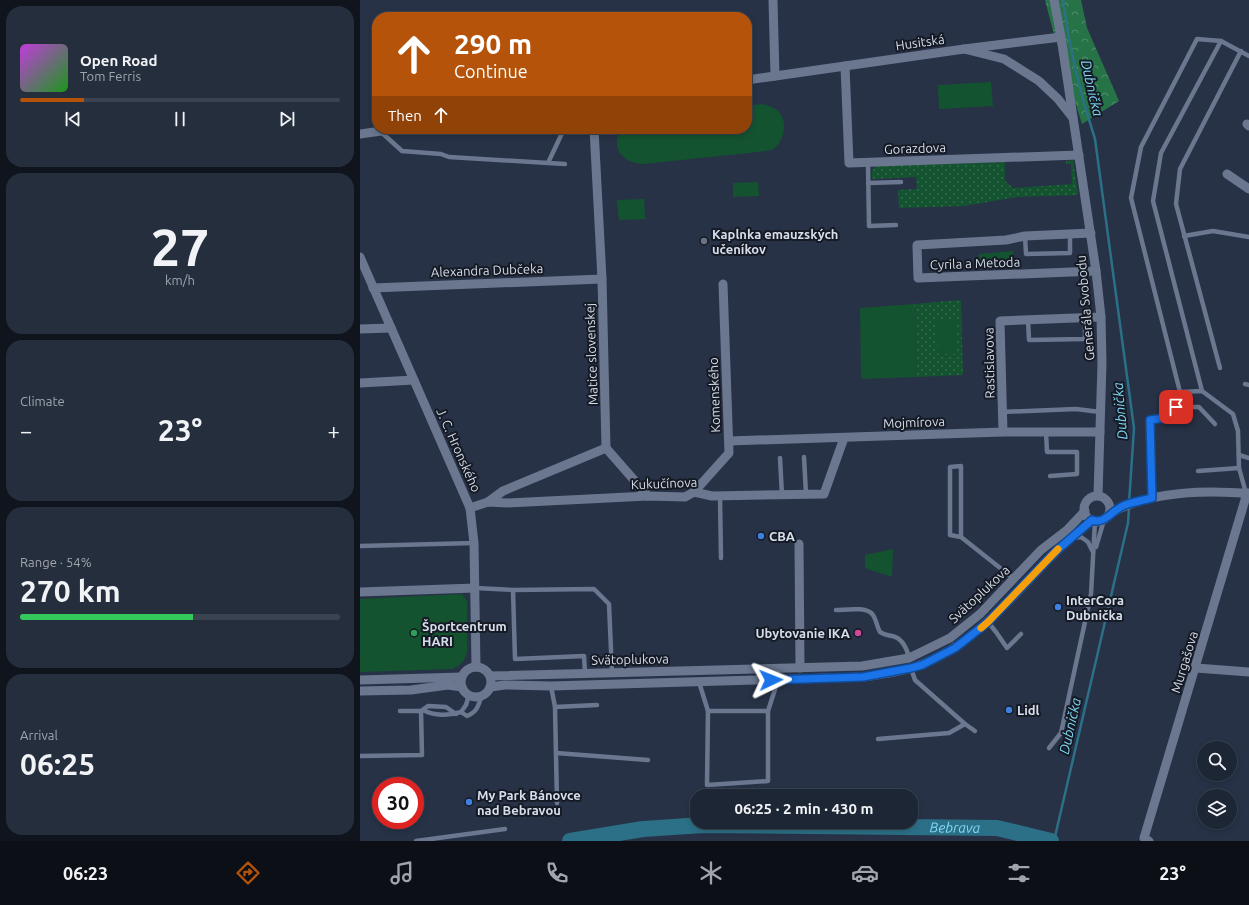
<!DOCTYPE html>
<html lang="en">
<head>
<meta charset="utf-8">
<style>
  :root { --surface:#1d2635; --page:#252e3d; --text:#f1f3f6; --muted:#a0a5ad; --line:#3b4350; --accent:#b45309 }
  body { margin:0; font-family:Ubuntu,sans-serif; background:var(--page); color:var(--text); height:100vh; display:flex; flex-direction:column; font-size:15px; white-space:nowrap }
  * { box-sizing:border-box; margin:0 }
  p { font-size:13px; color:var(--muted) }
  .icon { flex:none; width:22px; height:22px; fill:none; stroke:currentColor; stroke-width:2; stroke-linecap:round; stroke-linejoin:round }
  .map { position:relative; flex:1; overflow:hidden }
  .drawer { display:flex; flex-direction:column; gap:6px; padding:6px; background:#10151d; width:360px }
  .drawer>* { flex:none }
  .top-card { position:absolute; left:12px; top:12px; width:380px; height:122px; border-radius:16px; box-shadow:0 2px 6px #0003,0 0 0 1px var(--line); background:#b45309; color:#fff; overflow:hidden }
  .fabs { position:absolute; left:837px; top:741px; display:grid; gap:8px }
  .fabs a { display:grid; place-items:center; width:40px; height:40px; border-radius:50%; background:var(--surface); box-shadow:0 2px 6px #0003,0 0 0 1px var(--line); font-size:20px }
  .speed { position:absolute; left:12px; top:777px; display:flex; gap:8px; font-size:20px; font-weight:700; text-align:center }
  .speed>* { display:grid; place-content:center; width:52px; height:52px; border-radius:50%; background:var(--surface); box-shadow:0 2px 6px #0003,0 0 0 1px var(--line); line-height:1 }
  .speed .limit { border:6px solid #d22; background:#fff; color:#111 }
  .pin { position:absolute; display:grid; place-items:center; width:34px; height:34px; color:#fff; margin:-17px; border-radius:8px; box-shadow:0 2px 6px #0006 }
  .me { position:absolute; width:44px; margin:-22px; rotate:88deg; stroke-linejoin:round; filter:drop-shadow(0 0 3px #0008) }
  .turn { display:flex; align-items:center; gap:14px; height:84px; padding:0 16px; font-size:18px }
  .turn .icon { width:52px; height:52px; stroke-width:2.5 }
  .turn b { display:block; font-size:28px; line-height:34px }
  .then { display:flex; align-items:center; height:38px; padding:0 16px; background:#0003; gap:8px; font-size:15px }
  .big { font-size:30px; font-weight:700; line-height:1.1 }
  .drawer .card { flex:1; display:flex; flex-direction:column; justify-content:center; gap:6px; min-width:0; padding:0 14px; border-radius:16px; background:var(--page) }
  .drawer .dial { align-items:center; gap:0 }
  .dial b { font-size:52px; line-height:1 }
  .song { display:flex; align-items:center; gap:12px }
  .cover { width:48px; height:48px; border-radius:6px; background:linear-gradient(135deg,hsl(290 70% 55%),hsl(120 70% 35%)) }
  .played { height:4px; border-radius:2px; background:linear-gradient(90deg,var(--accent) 20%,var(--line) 20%) }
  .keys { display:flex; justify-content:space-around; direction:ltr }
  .heat { display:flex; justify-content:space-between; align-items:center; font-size:22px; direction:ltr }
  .charge { height:6px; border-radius:3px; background:linear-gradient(90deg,#34c759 54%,var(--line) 0) }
  .trip { position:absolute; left:330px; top:789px; width:228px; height:40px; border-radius:16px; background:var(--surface); box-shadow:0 2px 6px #0003,0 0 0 1px var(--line); font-weight:700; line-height:40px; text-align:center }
  .tab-bar { display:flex; height:64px; justify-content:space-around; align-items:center; background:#0c0f15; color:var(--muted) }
  .tab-bar .icon { width:28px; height:28px }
  .tab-bar .current { color:var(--accent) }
  .tab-bar b { font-size:18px; color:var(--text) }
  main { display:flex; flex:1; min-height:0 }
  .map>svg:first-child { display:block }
  .grass { fill:url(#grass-dots) }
  .forest { fill:url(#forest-crowns) }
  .park { fill:#145330 }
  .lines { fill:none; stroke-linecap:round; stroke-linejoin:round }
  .stream { stroke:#2b7087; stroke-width:2.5 }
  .river { stroke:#2b7087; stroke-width:16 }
  .service { stroke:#6a778f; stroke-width:4.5 }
  .minor { stroke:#6a778f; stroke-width:9 }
  .route-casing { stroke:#114b97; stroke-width:10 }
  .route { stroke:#1a73e8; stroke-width:7 }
  .slow { stroke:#f59e0b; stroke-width:7 }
  .worship-dot { fill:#6b7280; stroke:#151a24; stroke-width:1.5 }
  .shop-dot { fill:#3f7fe0; stroke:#151a24; stroke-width:1.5 }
  .leisure-dot { fill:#2e9e5b; stroke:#151a24; stroke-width:1.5 }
  .hotel-dot { fill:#d1479c; stroke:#151a24; stroke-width:1.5 }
  .labels { text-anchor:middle; stroke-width:4; stroke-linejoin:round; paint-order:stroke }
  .street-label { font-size:13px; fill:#d6deec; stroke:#151a24 }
  .poi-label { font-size:13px; font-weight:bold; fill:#d6deec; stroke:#151a24; text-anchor:start }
  .water-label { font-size:14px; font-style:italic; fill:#81d8f8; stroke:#151a24 }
</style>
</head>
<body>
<main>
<section class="drawer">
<div class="card">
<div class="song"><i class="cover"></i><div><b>Open Road</b><p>Tom Ferris</p></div></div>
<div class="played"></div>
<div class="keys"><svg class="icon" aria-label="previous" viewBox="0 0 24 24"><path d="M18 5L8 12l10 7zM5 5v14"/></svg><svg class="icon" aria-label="pause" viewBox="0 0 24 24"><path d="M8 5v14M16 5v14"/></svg><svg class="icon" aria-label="next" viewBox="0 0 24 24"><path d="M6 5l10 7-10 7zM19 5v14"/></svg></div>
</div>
<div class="card dial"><b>27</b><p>km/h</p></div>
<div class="card"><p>Climate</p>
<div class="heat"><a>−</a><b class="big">23°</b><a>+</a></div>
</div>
<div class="card"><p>Range · 54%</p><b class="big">270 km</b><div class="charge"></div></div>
<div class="card"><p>Arrival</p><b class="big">06:25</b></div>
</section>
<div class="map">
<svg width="889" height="841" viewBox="0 0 889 841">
  <defs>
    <pattern id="grass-dots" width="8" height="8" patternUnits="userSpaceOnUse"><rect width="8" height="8" fill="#145330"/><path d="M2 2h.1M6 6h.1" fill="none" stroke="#356b4e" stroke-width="1.8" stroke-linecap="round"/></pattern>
    <pattern id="forest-crowns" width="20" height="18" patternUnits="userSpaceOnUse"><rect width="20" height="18" fill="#277348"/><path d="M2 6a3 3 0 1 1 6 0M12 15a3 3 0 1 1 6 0" fill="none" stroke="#508d6b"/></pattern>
  </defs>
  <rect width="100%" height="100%" fill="#273247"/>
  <!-- grass -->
  <g class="grass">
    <polygon points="713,160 718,195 657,197 604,206 539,208 538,190 557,189 556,177 512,179 512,170 516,166 645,162 645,181 653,188 712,184 711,164 706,164 706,161"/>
    <polygon points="601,300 603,375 557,377 554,304"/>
  </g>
  <!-- forest -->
  <polygon class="forest" points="685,0 721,0 727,28 759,101 722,124 692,27"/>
  <!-- park -->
  <g class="park">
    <polygon points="631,82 633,106 579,109 578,85"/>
    <path d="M401,104C407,105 414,107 418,111C429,121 424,144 411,150C407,151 402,151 398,152L283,164C263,163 250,148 261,129H387V106Z"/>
    <polygon points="398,182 399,196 373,197 373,183"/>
    <polygon points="284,199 285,219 259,220 257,200"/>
    <polygon points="653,251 653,264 619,265 619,254"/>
    <polygon points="554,304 557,377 501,379 500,308"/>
    <polygon points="577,321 596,321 597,354 578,354"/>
    <polygon points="533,549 532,577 505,568 505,555"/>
    <polygon points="102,594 107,601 107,653 103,662 98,666 92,669 0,672 0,599"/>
  </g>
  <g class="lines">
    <!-- stream -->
    <g class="stream">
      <path d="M703,0C709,47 720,94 735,139L774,428L769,503"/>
      <polyline points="694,841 768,523 769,508"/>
    </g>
    <!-- river -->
    <path class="river" id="s1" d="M210,841L283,829L343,825L637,828L691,841"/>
    <!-- service -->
    <g class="service">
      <polyline points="20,131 42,151 81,154 89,157 188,163 204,129"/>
      <polyline points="188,163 205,164"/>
      <polyline points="508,163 509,226 536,225"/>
      <polyline points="508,183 541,182"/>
      <polyline points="665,236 666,254 710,253 710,234"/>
      <polyline points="824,236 853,231 889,237"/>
      <polyline points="668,320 669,340 725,339 725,318"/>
      <polyline points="860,368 816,204 820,169 881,51"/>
      <polyline points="885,384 889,385"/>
      <polyline points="842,391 793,201 801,153 861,41"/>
      <polyline points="642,412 716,409 740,412"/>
      <polyline points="686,432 687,452 717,452 717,474 690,476"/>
      <polyline points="879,455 889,458"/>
      <polyline points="444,457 446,494"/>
      <polyline points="420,458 422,495"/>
      <polyline points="838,471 879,468"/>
      <polyline points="886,493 879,468 878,431 873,414 842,391 820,392 771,198 781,147 837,39 861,41 889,56"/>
      <polyline points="360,496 361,558"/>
      <polyline points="792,497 790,420 804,418 816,407 839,407 855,424"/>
      <polyline points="601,537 601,466 590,467 590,535 601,537 654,579"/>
      <polyline points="712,538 721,537 728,542 733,552"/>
      <polyline points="0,546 114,543"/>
      <polyline points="736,547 744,520"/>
      <polyline points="115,588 153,590 234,589 249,604 252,673"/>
      <polyline points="153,590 155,659 224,656 225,673"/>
      <path d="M476,610C485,610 507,606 513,615C516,619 517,627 520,632C524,635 527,635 532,636C542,638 547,649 549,658"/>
      <polyline points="628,622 636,632 647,648 661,634"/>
      <polyline points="551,668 555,680 605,724 615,731"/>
      <polyline points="339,682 348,711 347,785 408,781 408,711 418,680"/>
      <polyline points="191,686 195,707 197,803"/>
      <polyline points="195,707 237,705"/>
      <path d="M63,710C74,716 89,716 101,712L106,705L109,695"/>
      <polyline points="40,711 61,711 68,706 86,707 96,714"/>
      <polyline points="348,711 408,711"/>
      <path d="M101,712L107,716C118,711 118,706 122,695"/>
      <polyline points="518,739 589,733 605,724"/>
      <polyline points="689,748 701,733 731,594 735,521"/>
      <polyline points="196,753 288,760"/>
      <polyline points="0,756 62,755 61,711"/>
      <polyline points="56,841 145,829"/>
    </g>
    <!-- minor -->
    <g class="minor">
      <polyline points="413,0 415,76"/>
      <polyline points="694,0 701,37"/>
      <polyline points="604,49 701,37 736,271 741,317 742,363 738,495"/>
      <polyline points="485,66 489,163 719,155"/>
      <polyline points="387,80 604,49 644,59 679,81 698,99 713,118"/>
      <polyline points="887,124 889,126"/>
      <polyline points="234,129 242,279 246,448"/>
      <polyline points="0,134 35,129"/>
      <polyline points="867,174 889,189"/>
      <polyline points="731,233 665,236 646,240 557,245 558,278 736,271"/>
      <polyline points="0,257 110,508 114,543 116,667"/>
      <polyline points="13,288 242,279"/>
      <polyline points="0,329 31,328"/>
      <polyline points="0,383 54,380"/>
      <polyline points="643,432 640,321 741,317"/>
      <polyline points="369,441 643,432 740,432"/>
      <polyline points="246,448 288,496"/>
      <polyline points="334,492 369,453 363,284"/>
      <circle cx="737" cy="509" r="13"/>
      <polyline points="128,502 143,491 246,448"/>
      <polyline points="110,508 128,502 147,503 288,496 325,497 334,492 352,496 464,494 484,438"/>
      <path d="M749,514C780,496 817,492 852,492C864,492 877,493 889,493"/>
      <polyline points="439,544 440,668"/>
      <polyline points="0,592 115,588"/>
      <circle cx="116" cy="682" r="15"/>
      <polyline points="836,668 889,672"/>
      <polyline points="130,676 502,666 549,658 590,638 620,614 681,550 707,530 725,511"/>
      <polyline points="0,680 102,677"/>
      <path d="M130,687L145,685L191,686L503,677C522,674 542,672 560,665C617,644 653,594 695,553C706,541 719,531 732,520"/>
      <polyline points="0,691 51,690 88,685 102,687"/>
      <polyline points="789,841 784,838 885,500 886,493"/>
    </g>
  </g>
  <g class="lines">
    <defs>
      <path id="route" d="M411,680L503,677L551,668L562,665L595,648L628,622L695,552L732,520C745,525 753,509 765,505C774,502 783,500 792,498L790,420L804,418L816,407"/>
    </defs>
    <!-- route casing -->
    <use href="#route" class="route-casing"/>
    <!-- route -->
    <use href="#route" class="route"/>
    <!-- slow -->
    <polyline class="slow" points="621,628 628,622 698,549"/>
  </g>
  <!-- markers -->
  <circle class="worship-dot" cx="344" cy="241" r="4"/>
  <g class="shop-dot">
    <circle cx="401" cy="536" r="4"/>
    <circle cx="698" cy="607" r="4"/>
    <circle cx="649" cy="710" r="4"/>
    <circle cx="109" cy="802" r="4"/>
  </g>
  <circle class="leisure-dot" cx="54" cy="633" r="4"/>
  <circle class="hotel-dot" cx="498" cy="633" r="4"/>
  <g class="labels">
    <!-- street labels -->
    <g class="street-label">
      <text transform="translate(560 42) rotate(-8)" y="5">Husitská</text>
      <text transform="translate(555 148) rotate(-2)" y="5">Gorazdova</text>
      <text transform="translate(615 263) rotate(-2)" y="5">Cyrila a Metoda</text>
      <text transform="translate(127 270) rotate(-2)" y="5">Alexandra Dubčeka</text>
      <text transform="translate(725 308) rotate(-95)" y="5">Generála Svobodu</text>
      <text transform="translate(231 354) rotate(-92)" y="5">Matice slovenskej</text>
      <text transform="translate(629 363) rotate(-91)" y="5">Rastislavova</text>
      <text transform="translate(354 395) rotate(-92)" y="5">Komenského</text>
      <text transform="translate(554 422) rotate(-2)" y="5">Mojmírova</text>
      <text transform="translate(99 450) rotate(66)" y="5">J. C. Hronského</text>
      <text transform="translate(304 483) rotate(-2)" y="5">Kukučínova</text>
      <text transform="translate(619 594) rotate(-43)" y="5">Svätoplukova</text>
      <text transform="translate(270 659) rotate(-1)" y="5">Svätoplukova</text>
      <text transform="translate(824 662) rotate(-73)" y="5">Murgašova</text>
    </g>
    <!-- poi labels -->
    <g class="poi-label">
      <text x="352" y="239">Kaplnka emauzských<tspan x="352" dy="15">učeníkov</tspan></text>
      <text x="409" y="541">CBA</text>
      <text x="706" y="605">InterCora<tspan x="706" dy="15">Dubnička</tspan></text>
      <text x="62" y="631">Športcentrum<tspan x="62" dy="15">HARI</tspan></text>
      <text x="490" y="638" text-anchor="end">Ubytovanie IKA</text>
      <text x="657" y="715">Lidl</text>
      <text x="117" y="800">My Park Bánovce<tspan x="117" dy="15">nad Bebravou</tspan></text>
    </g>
    <!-- water labels -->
    <g class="water-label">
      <text transform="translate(732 88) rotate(77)" y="5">Dubnička</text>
      <text transform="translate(760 411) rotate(-95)" y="5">Dubnička</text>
      <text transform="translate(710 726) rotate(-77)" y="5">Dubnička</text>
      <text dy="5" stroke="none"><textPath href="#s1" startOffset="386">Bebrava</textPath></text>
    </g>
  </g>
</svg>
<div class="fabs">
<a><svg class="icon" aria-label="search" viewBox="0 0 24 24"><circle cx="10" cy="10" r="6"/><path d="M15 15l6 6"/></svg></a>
<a><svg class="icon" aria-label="layers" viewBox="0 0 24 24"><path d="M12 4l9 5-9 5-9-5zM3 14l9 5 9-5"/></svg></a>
</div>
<div class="speed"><div class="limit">30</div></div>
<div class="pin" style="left:816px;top:407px;background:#d93025"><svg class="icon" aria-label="arrive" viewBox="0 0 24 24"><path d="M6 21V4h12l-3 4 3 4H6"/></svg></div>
<svg class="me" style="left:411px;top:680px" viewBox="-20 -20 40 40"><path d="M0-17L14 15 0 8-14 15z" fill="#1a73e8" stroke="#fff" stroke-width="4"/></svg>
<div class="trip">06:25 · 2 min · 430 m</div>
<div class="top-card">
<div class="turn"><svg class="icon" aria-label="ahead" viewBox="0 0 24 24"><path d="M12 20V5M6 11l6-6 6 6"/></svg><div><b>290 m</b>Continue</div></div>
<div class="then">Then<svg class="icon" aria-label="ahead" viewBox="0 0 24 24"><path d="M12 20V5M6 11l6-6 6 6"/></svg></div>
</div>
</div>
</main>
<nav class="tab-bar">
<b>06:23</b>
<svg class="icon current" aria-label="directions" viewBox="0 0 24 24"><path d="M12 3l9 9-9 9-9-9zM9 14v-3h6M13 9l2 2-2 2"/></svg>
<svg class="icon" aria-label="music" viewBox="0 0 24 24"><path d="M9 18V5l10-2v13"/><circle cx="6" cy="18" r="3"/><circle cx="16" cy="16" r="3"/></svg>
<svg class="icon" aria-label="phone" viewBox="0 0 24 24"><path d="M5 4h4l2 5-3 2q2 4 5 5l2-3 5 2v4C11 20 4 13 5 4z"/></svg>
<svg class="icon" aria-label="climate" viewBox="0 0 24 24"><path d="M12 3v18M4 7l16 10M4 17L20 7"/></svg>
<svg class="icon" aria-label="car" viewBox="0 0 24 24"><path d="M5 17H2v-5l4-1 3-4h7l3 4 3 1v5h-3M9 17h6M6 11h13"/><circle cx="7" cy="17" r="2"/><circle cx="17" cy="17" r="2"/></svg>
<svg class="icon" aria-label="filters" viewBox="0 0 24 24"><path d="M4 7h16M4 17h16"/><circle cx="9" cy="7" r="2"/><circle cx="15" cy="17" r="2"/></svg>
<b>23°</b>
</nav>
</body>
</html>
